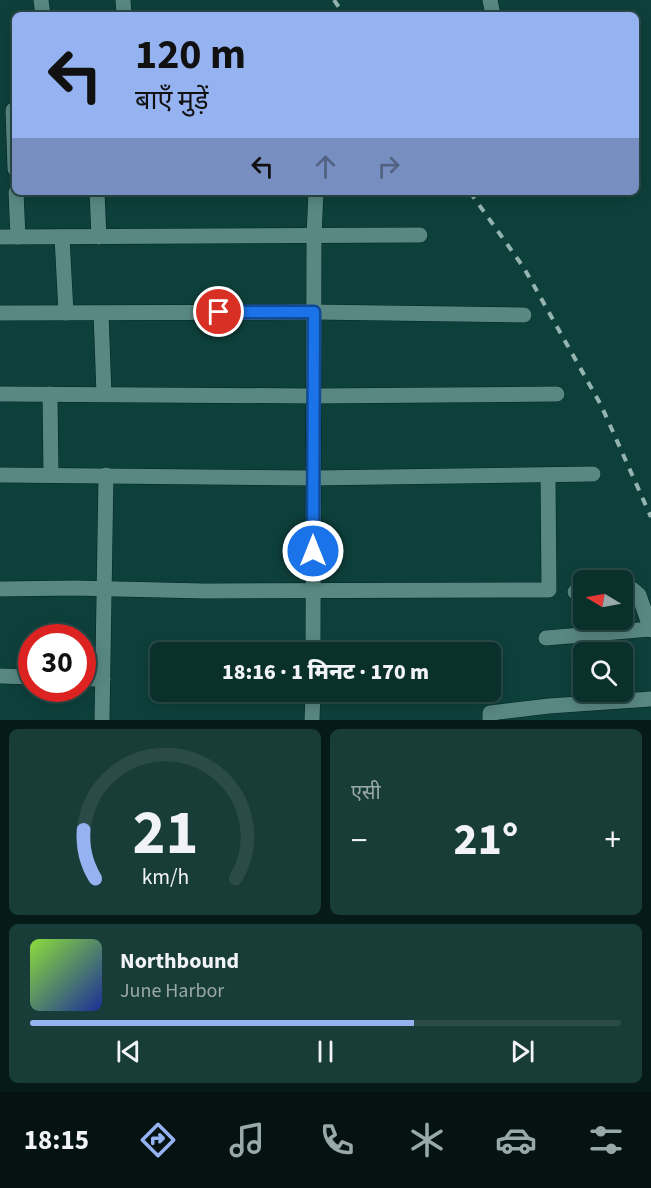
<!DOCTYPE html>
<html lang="hi">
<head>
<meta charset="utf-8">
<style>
  :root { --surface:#0a302c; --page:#183c38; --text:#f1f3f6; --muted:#99a9a9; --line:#2a4b48; --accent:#95b2f1 }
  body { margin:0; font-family:"Source Sans 3","Noto Sans Devanagari",sans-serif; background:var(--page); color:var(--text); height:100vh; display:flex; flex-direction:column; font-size:22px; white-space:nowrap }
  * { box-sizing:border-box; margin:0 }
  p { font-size:20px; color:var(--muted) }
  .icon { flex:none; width:33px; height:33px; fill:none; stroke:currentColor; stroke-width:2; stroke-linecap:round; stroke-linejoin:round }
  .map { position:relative; height:720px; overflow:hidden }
  .details { display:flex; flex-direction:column; gap:9px; padding:9px; background:#061a18; flex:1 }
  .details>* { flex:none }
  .guide { position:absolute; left:12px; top:12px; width:627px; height:183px; border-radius:9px; box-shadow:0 3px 15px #0003,0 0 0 2px var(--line); background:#95b2f1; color:#111; overflow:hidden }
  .needle { width:39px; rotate:280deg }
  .fabs { position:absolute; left:573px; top:570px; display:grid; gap:12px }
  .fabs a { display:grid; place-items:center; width:60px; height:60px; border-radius:9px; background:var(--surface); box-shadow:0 3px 15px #0003,0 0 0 2px var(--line); font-size:30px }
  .speed { position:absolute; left:18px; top:624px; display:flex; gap:12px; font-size:30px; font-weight:700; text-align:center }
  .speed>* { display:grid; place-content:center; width:78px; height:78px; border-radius:50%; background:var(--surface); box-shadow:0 3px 15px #0003,0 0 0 2px var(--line); line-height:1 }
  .speed .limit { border:9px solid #d22; background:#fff; color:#111 }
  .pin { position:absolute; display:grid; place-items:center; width:51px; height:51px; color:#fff; margin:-26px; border:3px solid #fff; border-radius:50%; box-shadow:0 2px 6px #0007 }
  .me { position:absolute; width:66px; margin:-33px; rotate:0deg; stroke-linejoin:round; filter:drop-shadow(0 0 4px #0008) }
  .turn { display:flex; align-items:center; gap:21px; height:126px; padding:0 24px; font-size:27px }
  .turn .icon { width:78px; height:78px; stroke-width:2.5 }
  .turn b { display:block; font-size:42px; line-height:51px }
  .lanes { display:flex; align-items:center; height:57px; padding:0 24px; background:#0003; justify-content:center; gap:30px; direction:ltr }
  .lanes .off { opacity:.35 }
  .big { font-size:45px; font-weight:800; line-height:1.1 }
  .details .tile { flex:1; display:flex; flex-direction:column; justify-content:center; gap:9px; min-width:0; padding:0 21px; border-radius:9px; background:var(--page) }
  .details .dial { align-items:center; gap:0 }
  .dial svg { height:156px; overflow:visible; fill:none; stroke:var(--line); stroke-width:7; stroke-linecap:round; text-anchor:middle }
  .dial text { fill:var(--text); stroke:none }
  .song { display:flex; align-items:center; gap:18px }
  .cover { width:72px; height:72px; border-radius:9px; background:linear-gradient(135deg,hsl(90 70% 55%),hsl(230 70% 35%)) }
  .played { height:6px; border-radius:3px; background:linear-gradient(90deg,var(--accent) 65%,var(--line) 65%) }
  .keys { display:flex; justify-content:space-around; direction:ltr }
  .heat { display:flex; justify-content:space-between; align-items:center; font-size:33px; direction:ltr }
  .details .tiles { flex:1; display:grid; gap:9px; grid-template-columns:1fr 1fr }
  .tile:last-child { grid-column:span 2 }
  .trip { position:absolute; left:150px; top:642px; width:351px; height:60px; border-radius:9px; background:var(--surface); box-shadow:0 3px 15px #0003,0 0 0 2px var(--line); font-weight:800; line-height:60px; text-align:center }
  .tabs { display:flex; height:96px; justify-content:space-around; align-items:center; background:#041312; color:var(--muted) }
  .tabs .icon { width:42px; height:42px }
  .tabs .selected { color:var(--accent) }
  .tabs b { font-size:27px; color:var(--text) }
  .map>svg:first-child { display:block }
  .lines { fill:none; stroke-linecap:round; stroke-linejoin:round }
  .minor-casing { stroke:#002521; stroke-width:16 }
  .minor { stroke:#598882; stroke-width:15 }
  .rail { stroke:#95b4b0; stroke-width:4; stroke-dasharray:8 8; stroke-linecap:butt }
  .route-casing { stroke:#114b97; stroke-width:15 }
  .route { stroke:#1a73e8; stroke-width:10 }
</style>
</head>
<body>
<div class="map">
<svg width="651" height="720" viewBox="0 0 651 720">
  <rect width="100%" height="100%" fill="#0e403b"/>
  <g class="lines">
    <defs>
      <g id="minor">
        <polyline points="41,0 43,15"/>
        <polyline points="123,0 124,15"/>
        <polyline points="490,0 493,15"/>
        <polyline points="13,110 15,169"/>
        <polyline points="16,192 18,237"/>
        <polyline points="97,192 99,237"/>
        <polyline points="0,237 420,235"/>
        <polyline points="62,237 66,313"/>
        <polyline points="0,313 313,312 524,315"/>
        <polyline points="101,313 104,394"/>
        <polyline points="0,394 313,396 557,394"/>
        <polyline points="50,394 51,475"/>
        <polyline points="0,475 313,478 593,474"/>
        <polyline points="622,588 632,589 639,595 651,630"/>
        <polyline points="0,589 74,588 205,591 549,590 548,475"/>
        <polyline points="575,592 584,591"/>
        <polyline points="546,638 651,629"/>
        <polyline points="313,652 314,236 316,192"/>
        <polyline points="0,676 32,677"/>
        <polyline points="82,679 103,679"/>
        <polyline points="102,720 106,475"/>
        <polyline points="312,720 313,692"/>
        <polyline points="490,720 490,713 549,706 651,699"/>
      </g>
    </defs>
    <!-- minor casing -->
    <use href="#minor" class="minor-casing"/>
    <!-- minor -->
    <use href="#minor" class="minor"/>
    <!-- rail -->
    <g class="rail">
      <polyline points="334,0 344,15"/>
      <polyline points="470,192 524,268 601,405 651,517"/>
    </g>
  </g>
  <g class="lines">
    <defs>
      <polyline id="route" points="219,312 314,312 313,551"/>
    </defs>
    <!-- route casing -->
    <use href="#route" class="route-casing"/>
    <!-- route -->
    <use href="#route" class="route"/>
  </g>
</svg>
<div class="fabs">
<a><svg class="needle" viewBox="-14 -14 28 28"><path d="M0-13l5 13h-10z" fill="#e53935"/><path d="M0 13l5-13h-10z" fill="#99a9a9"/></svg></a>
<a><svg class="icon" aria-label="search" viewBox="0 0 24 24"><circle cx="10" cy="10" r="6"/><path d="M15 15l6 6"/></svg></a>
</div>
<div class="speed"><div class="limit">30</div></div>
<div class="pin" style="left:219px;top:312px;background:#d93025"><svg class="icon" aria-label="arrive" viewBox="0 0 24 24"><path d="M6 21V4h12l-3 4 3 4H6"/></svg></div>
<svg class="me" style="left:313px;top:551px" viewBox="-20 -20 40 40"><circle r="17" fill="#1a73e8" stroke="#fff" stroke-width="3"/><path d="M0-11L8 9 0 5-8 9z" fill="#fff"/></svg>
<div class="trip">18:16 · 1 मिनट · 170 m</div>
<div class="guide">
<div class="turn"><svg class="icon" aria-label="left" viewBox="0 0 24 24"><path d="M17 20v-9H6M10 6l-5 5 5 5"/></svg><div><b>120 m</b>बाएँ मुड़ें</div></div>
<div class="lanes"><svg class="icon" aria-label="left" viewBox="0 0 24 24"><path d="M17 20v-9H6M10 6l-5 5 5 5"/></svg><svg class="icon off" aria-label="ahead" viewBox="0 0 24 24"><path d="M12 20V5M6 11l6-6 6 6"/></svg><svg class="icon off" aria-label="right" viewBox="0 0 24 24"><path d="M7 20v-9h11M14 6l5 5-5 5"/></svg></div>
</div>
</div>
<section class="details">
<div class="tiles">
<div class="tile dial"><svg viewBox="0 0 100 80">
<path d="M14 69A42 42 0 1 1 86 69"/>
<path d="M14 69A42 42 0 0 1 8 44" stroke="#95b2f1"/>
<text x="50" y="56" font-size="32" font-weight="700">21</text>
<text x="50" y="72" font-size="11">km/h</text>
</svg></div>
<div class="tile"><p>एसी</p>
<div class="heat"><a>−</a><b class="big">21°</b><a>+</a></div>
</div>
<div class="tile">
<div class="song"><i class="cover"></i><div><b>Northbound</b><p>June Harbor</p></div></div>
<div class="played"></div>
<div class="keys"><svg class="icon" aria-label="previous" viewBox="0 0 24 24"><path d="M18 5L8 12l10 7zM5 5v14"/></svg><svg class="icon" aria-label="pause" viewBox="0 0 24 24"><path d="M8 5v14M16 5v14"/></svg><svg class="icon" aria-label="next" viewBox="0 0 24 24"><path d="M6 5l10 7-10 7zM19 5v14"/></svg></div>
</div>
</div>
</section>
<nav class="tabs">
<b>18:15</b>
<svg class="icon selected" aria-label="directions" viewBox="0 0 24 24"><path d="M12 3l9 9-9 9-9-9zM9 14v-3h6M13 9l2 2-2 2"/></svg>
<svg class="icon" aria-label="music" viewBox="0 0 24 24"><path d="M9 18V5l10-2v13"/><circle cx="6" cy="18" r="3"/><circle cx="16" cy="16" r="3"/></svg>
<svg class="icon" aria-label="phone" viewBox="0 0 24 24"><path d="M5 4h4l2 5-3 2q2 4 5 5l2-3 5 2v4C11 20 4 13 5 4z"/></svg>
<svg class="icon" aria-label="climate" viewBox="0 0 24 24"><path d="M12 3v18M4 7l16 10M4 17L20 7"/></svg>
<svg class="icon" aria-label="car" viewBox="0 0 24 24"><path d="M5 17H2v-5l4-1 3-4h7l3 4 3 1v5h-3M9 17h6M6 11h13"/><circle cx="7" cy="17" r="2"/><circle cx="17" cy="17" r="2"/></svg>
<svg class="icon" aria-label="filters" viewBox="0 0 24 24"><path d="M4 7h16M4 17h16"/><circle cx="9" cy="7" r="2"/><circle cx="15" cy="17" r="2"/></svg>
</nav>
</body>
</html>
